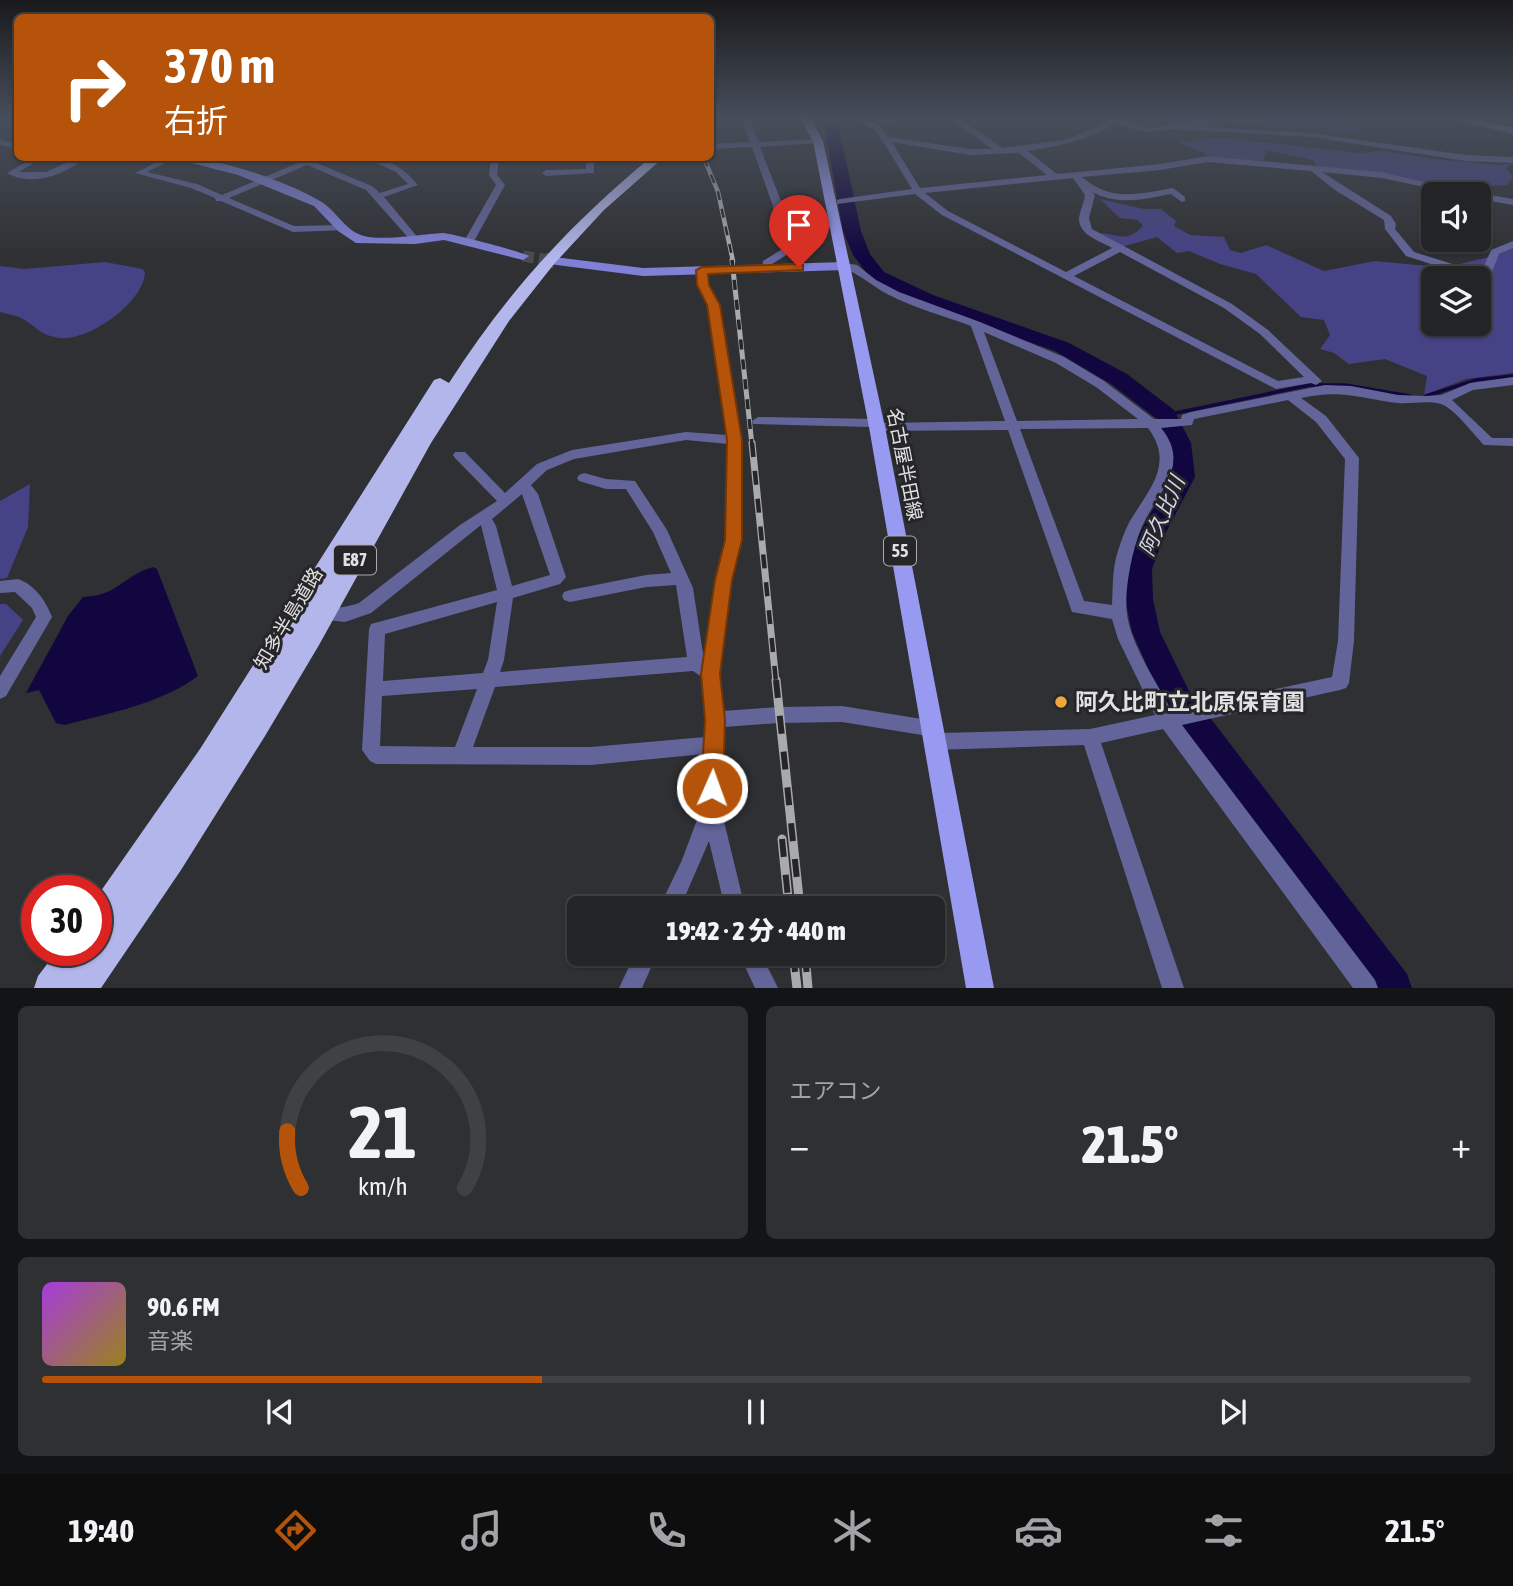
<!DOCTYPE html>
<html lang="ja">
<head>
<meta charset="utf-8">
<style>
  :root { --surface:#232426; --page:#2f3032; --text:#f1f3f6; --muted:#a3a4a7; --line:#404143; --accent:#b45309 }
  body { margin:0; font-family:"Asap Condensed","Noto Sans JP",sans-serif; background:var(--page); color:var(--text); height:100vh; display:flex; flex-direction:column; font-size:26px; white-space:nowrap }
  * { box-sizing:border-box; margin:0 }
  p { font-size:23px; color:var(--muted) }
  .icon { flex:none; width:38px; height:38px; fill:none; stroke:currentColor; stroke-width:2; stroke-linecap:round; stroke-linejoin:round }
  .map { position:relative; height:988px; overflow:hidden }
  .side { display:flex; flex-direction:column; gap:18px; padding:18px; background:#131415; flex:1 }
  .side>* { flex:none }
  .guide { position:absolute; left:14px; top:14px; width:700px; height:147px; border-radius:10px; box-shadow:0 2px 5px #0004,0 0 0 2px var(--line); background:#b45309; color:#fff; overflow:hidden }
  .buttons { position:absolute; left:1421px; top:182px; display:grid; gap:14px }
  .buttons a { display:grid; place-items:center; width:70px; height:70px; border-radius:10px; background:var(--surface); box-shadow:0 2px 5px #0004,0 0 0 2px var(--line); font-size:35px }
  .speed { position:absolute; left:21px; top:875px; display:flex; gap:14px; font-size:35px; font-weight:700; text-align:center }
  .speed>* { display:grid; place-content:center; width:91px; height:91px; border-radius:50%; background:var(--surface); box-shadow:0 2px 5px #0004,0 0 0 2px var(--line); line-height:1 }
  .speed .limit { border:10px solid #d22; background:#fff; color:#111 }
  .pin { position:absolute; display:grid; place-items:center; width:60px; height:60px; color:#fff; margin:-72px -30px; border-radius:50% 50% 50% 0; rotate:-45deg; box-shadow:0 0 7px #0007 }
  .pin .icon { rotate:45deg }
  .me { position:absolute; width:77px; margin:-38px; rotate:2deg; stroke-linejoin:round; filter:drop-shadow(0 0 5px #0008) }
  .turn { display:flex; align-items:center; gap:24px; height:147px; padding:0 35px; font-size:32px }
  .turn .icon { width:91px; height:91px; stroke-width:2.5 }
  .turn b { display:block; font-size:49px; line-height:60px }
  .big { font-size:52px; font-weight:800; line-height:1.1 }
  .side .card { flex:1; display:flex; flex-direction:column; justify-content:center; gap:10px; min-width:0; padding:0 24px; border-radius:10px; background:var(--page) }
  .side .dial { align-items:center; gap:0 }
  .dial svg { height:182px; overflow:visible; fill:none; stroke:var(--line); stroke-width:7; stroke-linecap:round; text-anchor:middle }
  .dial text { fill:var(--text); stroke:none }
  .song { display:flex; align-items:center; gap:21px }
  .cover { width:84px; height:84px; border-radius:10px; background:linear-gradient(135deg,hsl(280 70% 55%),hsl(50 70% 35%)) }
  .played { height:7px; border-radius:4px; background:linear-gradient(90deg,var(--accent) 35%,var(--line) 35%) }
  .keys { display:flex; justify-content:space-around; direction:ltr }
  .heat { display:flex; justify-content:space-between; align-items:center; font-size:38px; direction:ltr }
  .side .tiles { flex:1; display:grid; gap:18px; grid-template-columns:1fr 1fr }
  .card:last-child { grid-column:span 2 }
  .trip { position:absolute; left:567px; top:896px; width:378px; height:70px; border-radius:10px; background:var(--surface); box-shadow:0 2px 5px #0004,0 0 0 2px var(--line); font-weight:800; line-height:70px; text-align:center }
  .tabs { display:flex; height:112px; justify-content:space-around; align-items:center; background:#0e0e0f; color:var(--muted) }
  .tabs .icon { width:49px; height:49px }
  .tabs .active { color:var(--accent) }
  .tabs b { font-size:32px; color:var(--text) }
  .map>svg:first-child { display:block }
  .green { fill:#454385 }
  .water { fill:#120640 }
  .lines { fill:none; stroke-linecap:round; stroke-linejoin:round }
  .stream { stroke:#120640; stroke-width:3.5 }
  .river { fill:#120640; fill-rule:evenodd }
  .secondary-tunnel-far1 { stroke:#4a4b4d; stroke-width:11; stroke-dasharray:11 5; stroke-linecap:butt }
  .secondary-tunnel { stroke:#4a4b4d; stroke-width:15; stroke-dasharray:15 7; stroke-linecap:butt }
  .street { fill:#63659a; fill-rule:evenodd }
  .secondary { fill:#8081d6; fill-rule:evenodd }
  .primary { fill:#989af2; fill-rule:evenodd }
  .highway { fill:#b3b6eb; fill-rule:evenodd }
  .rail-far3-casing { stroke:#a9aaac; stroke-width:4.5 }
  .rail-far2-casing { stroke:#a9aaac; stroke-width:5 }
  .rail-far1-casing { stroke:#a9aaac; stroke-width:7 }
  .rail-casing { stroke:#a9aaac; stroke-width:9 }
  .rail-far3 { stroke:#262629; stroke-width:2.5; stroke-dasharray:9; stroke-linecap:butt }
  .rail-far2 { stroke:#262629; stroke-width:3.5; stroke-dasharray:10; stroke-linecap:butt }
  .rail-far1 { stroke:#262629; stroke-width:4.5; stroke-dasharray:14; stroke-linecap:butt }
  .rail { stroke:#262629; stroke-width:6; stroke-dasharray:18; stroke-linecap:butt }
  .route { fill:#b45309; stroke:#753606; stroke-width:2 }
  .poi-dot { fill:#f0a63e; stroke:#262629; stroke-width:2.5 }
  .labels { text-anchor:middle; stroke-width:6; stroke-linejoin:round; paint-order:stroke }
  .shield { fill:#262629; stroke:#a9a9ab; stroke-width:2 }
  .shield-label { font-size:18px; font-weight:bold; fill:#e1e1e3 }
  .street-label { font-size:19px; fill:#e1e1e3; stroke:#262629 }
  .water-label { font-size:21px; font-style:italic; fill:#d4d6ed; stroke:#262629 }
  .near-poi-label { font-size:23px; font-weight:bold; fill:#e1e1e3; stroke:#262629; text-anchor:start }
</style>
</head>
<body>
<div class="map">
<svg width="1513" height="988" viewBox="0 0 1513 988">
  <rect width="100%" height="100%" fill="#2f3033"/>
  <!-- green -->
  <g class="green">
    <polygon points="1162,119 1332,121 1349,119 1358,128 1349,132 1314,127 1268,127 1246,122 1218,121 1214,129 1176,127"/>
    <polygon points="1221,138 1360,153 1385,151 1434,159 1499,165 1513,163 1506,168 1513,177 1507,185 1457,187 1316,166 1313,160 1267,150 1263,161 1210,156 1177,142"/>
    <path d="M1100,199L1144,209H1161L1176,221L1174,226L1190,235L1224,237L1230,250L1241,253L1266,245L1324,271L1375,261L1438,267L1428,273L1444,278H1433V324H1479V282L1485,279L1451,266L1498,255L1513,247V373L1466,379L1424,395L1427,376L1385,359L1349,364L1334,353L1320,349L1330,335L1324,320L1301,317L1256,274L1220,264L1189,251L1177,253L1157,237L1121,247L1095,234C1118,231 1123,246 1143,226L1138,220L1120,218Z"/>
    <path d="M105,262L142,269L145,272C144,302 90,341 60,338C38,335 37,326 21,318C15,315 7,314 0,312V266L24,269Z"/>
    <polygon points="30,484 28,527 7,578 0,579 0,501"/>
    <polygon points="0,604 6,604 23,620 0,656"/>
  </g>
  <!-- water -->
  <path class="water" d="M153,567L157,569L198,676C160,704 109,713 65,725L56,723L39,690L26,693L68,616L83,597C117,596 123,576 153,567Z"/>
  <g class="lines">
    <!-- stream -->
    <g class="stream">
      <polyline points="1426,396 1476,380 1513,376"/>
      <polyline points="1166,415 1310,385 1345,385 1410,396"/>
    </g>
    <!-- river -->
    <polygon class="river" points="823,119 837,119 861,231 870,254 884,272 933,295 1069,343 1127,374 1174,410 1191,443 1195,477 1165,534 1152,569 1153,599 1160,632 1188,689 1407,974 1412,988 1369,988 1166,709 1132,632 1125,599 1126,569 1139,534 1171,477 1167,443 1157,419 1111,384 1055,351 919,303 872,280 853,255 843,231"/>
    <!-- secondary-tunnel-far1 -->
    <polyline class="secondary-tunnel-far1" points="523,256 554,261"/>
    <!-- secondary-tunnel -->
    <polyline class="secondary-tunnel" points="545,260 554,261"/>
    <!-- street -->
    <g class="street">
      <polygon points="742,119 750,119 759,142 818,139 822,141 818,143 760,147 783,206 782,228 792,244 830,221 838,223 772,264 771,270 767,271 762,268 763,261 784,248 772,228 773,206 752,147 710,149 710,144 750,142"/>
      <path d="M858,119C871,118 882,126 888,137L970,149H992L950,119H959L1003,148L1064,140L1096,128L1108,119H1122L1149,128L1172,125L1311,133L1466,155L1513,157V163L1466,161L1311,137L1172,129L1148,132L1115,124C1088,140 1059,146 1028,151L1057,174L1160,164L1208,156L1382,172L1473,194H1457L1382,178L1322,172L1391,216L1396,224L1395,229L1414,252L1481,273L1491,250L1513,241V248L1499,254L1490,277L1481,280L1406,256L1385,229L1384,220L1335,190L1311,171L1208,162L1160,170L1082,177C1111,202 1137,194 1173,188L1185,197V201L1182,202L1171,194C1143,199 1119,206 1092,192L1095,195L1089,218L1092,229L1232,304L1268,330L1322,381L1316,385L1311,383L1276,389L942,215L915,194L837,204V200L840,199L912,189L877,132ZM892,142L970,155L1019,153L1047,175L920,188ZM1073,178L1085,195C1084,203 1080,210 1079,218C1078,235 1100,241 1112,248L1066,272L948,211L925,193ZM1120,252L1224,308L1260,334L1304,377L1278,381L1074,276Z"/>
      <polygon points="0,140 18,144 18,149 0,145"/>
      <path d="M33,158H42L19,172H46L76,158H85C65,175 31,187 7,173Z"/>
      <path d="M165,158H175L147,172L197,184L222,195L300,162L301,159L321,158L314,162L372,186L380,193L408,184L396,172L365,158C386,156 405,169 418,185L384,197L420,240L412,242L366,190L307,165L229,198L294,226L342,225L347,228L345,230L293,232L221,201H216L215,198L191,188L135,173Z"/>
      <polygon points="491,158 499,158 497,175 505,185 473,243 464,245 463,243 496,185 489,175"/>
      <polygon points="586,158 594,158 594,173 546,176 542,173 546,170 586,169"/>
      <polygon points="1479,193 1513,199 1513,205 1479,199 1479,194 1476,194"/>
      <path d="M845,263L857,265L876,280L899,292L980,322L1064,357L1104,381L1154,419H1181L1182,415L1191,412L1325,385L1351,386L1398,395L1425,396L1441,395L1470,383L1513,377V385L1473,390L1452,400L1492,438H1513V446L1484,445C1474,435 1454,408 1441,404C1431,400 1409,404 1398,403C1358,398 1342,389 1301,398L1326,416L1359,458L1354,641L1349,683L1346,688L1340,690L1182,725L1375,980L1378,988H1353L1163,729L1101,743L1184,988H1162L1084,745L934,750L928,748L925,742L928,736L842,722L778,723L724,727L721,809L745,908H725L709,841L680,908H659L682,860L701,809L704,754L591,765L376,764L370,761L362,750L369,629L371,624L497,590L481,525L371,613L345,622L327,620L325,615L327,610C338,607 349,607 359,603L460,525L497,501L455,458L453,455L455,452H465L505,493L537,464L572,450L686,432L727,435L708,305L698,285L697,270L702,267L707,270L708,285L718,305L741,440L743,511L741,540L732,580L718,674L723,711L778,707L842,706L934,721L940,723L943,729L941,733L1090,729L1155,715L1118,639L1112,619L1072,612L1008,430L877,431L871,427L753,424L752,421L758,417L876,419L882,423L1005,421L971,326C944,316 915,308 889,295C873,287 858,272 841,268V264ZM984,332L1056,363L1096,387L1138,419L1017,421ZM1288,400L1316,422L1345,459L1338,641L1332,677L1172,711C1157,683 1131,645 1127,614C1124,590 1132,551 1141,529C1155,494 1193,467 1161,428L1192,425L1194,419ZM1148,428C1175,464 1149,489 1130,521C1125,530 1121,541 1118,551C1112,568 1113,588 1112,605L1084,601L1020,429ZM686,440L728,444L729,511L727,540L716,580L704,660L693,588L667,530L635,481L606,479L584,473L579,475L577,478L579,481L606,489H626L653,532L671,573L646,575L570,590L564,592L562,596L564,600L570,602L646,587L676,585L687,657L500,672L504,660L513,598L560,584L566,577L538,494L531,485L547,470L574,459ZM522,494L550,575L512,586L496,526L492,519ZM497,602L488,660L483,673L383,681L385,634ZM693,671L702,677L706,720L705,737L591,747H473L495,687ZM477,689L455,747L380,746L382,696Z"/>
      <path d="M18,579C35,585 46,601 52,617L6,696L0,699V676L36,617L32,608L15,592L0,593V581Z"/>
      <polygon points="635,954 657,954 642,988 619,988"/>
      <polygon points="739,954 761,954 778,988 755,988"/>
    </g>
    <!-- secondary -->
    <g class="secondary">
      <path d="M871,119H900C894,124 877,124 871,119Z"/>
      <polygon points="1454,119 1470,119 1513,128 1513,134"/>
      <path d="M172,158C210,154 286,181 320,201C336,210 344,229 361,235C378,242 423,234 442,233C448,232 526,253 529,256L523,260L444,240L415,244L356,243L338,231L314,206L238,175Z"/>
      <polygon points="554,257 643,268 845,262 851,266 845,270 643,276 549,264 549,258"/>
    </g>
    <!-- primary -->
    <polygon class="primary" points="801,119 811,119 823,141 885,427 994,988 966,988 869,427 813,141"/>
    <!-- highway -->
    <g class="highway">
      <polygon points="710,119 718,119 710,123"/>
      <path d="M650,158H663L604,210L554,264L509,321L431,443L319,645L265,736L181,870L101,988H34L38,976L58,950H96V898L200,749L434,380L440,378L449,383C505,295 569,225 650,158Z"/>
    </g>
    <defs>
      <polyline id="rail-far3" points="704,158 718,192 733,261"/>
      <polyline id="rail-far2" points="732,260 752,445"/>
      <polyline id="rail-far1" points="752,443 776,682"/>
      <g id="rail">
        <polyline points="776,680 800,908"/>
        <polyline points="782,839 789,908"/>
        <polyline points="793,954 797,988"/>
        <polyline points="805,954 808,988"/>
      </g>
    </defs>
    <!-- rail-far3 casing -->
    <use href="#rail-far3" class="rail-far3-casing"/>
    <!-- rail-far2 casing -->
    <use href="#rail-far2" class="rail-far2-casing"/>
    <!-- rail-far1 casing -->
    <use href="#rail-far1" class="rail-far1-casing"/>
    <!-- rail casing -->
    <use href="#rail" class="rail-casing"/>
    <!-- rail-far3 -->
    <use href="#rail-far3" class="rail-far3"/>
    <!-- rail-far2 -->
    <use href="#rail-far2" class="rail-far2"/>
    <!-- rail-far1 -->
    <use href="#rail-far1" class="rail-far1"/>
    <!-- rail -->
    <use href="#rail" class="rail"/>
  </g>
  <!-- sky -->
  <linearGradient id="sky" x2="0" y2="1"><stop stop-color="#1a1a1c"/><stop offset="0.46" stop-color="#474e5b"/><stop offset="1" stop-color="#474e5b" stop-opacity="0"/></linearGradient>
  <rect width="1513" height="257" fill="url(#sky)"/>
  <!-- route -->
  <polygon class="route" points="799,264 803,265 803,270 708,274 709,285 720,305 742,440 742,540 732,580 720,674 725,720 723,788 720,795 712,798 705,795 701,788 705,720 701,674 715,580 725,540 727,440 707,305 697,285 696,270 702,267"/>
  <!-- markers -->
  <circle class="poi-dot" cx="1061" cy="702" r="7"/>
  <g class="labels">
    <!-- shield labels -->
    <g class="shield">
      <rect x="884" y="536.5" width="32" height="29" rx="5"/>
      <rect x="334" y="545.5" width="42" height="29" rx="5"/>
    </g>
    <g class="shield-label">
      <text x="900" y="557">55</text>
      <text x="355" y="566">E87</text>
    </g>
    <!-- street labels -->
    <g class="street-label">
      <text transform="translate(905 464) rotate(79)" y="7">名古屋半田線</text>
      <text transform="translate(288 618) rotate(-59)" y="7">知多半島道路</text>
    </g>
    <!-- water labels -->
    <g class="water-label">
      <text transform="translate(1162 516) rotate(-67)" y="7">阿久比川</text>
    </g>
    <!-- near-poi labels -->
    <g class="near-poi-label">
      <text x="1075" y="710">阿久比町立北原保育園</text>
    </g>
  </g>
</svg>
<div class="buttons">
<a><svg class="icon" aria-label="sound" viewBox="0 0 24 24"><path d="M4 9h4l5-4v14l-5-4H4zM17 9q2 3 0 6"/></svg></a>
<a><svg class="icon" aria-label="layers" viewBox="0 0 24 24"><path d="M12 4l9 5-9 5-9-5zM3 14l9 5 9-5"/></svg></a>
</div>
<div class="speed"><div class="limit">30</div></div>
<div class="pin" style="left:799px;top:267px;background:#d93025"><svg class="icon" aria-label="arrive" viewBox="0 0 24 24"><path d="M6 21V4h12l-3 4 3 4H6"/></svg></div>
<svg class="me" style="left:712px;top:788px" viewBox="-20 -20 40 40"><circle r="17" fill="#b45309" stroke="#fff" stroke-width="3"/><path d="M0-11L8 9 0 5-8 9z" fill="#fff"/></svg>
<div class="trip">19:42 · 2 分 · 440 m</div>
<div class="guide">
<div class="turn"><svg class="icon" aria-label="right" viewBox="0 0 24 24"><path d="M7 20v-9h11M14 6l5 5-5 5"/></svg><div><b>370 m</b>右折</div></div>
</div>
</div>
<section class="side">
<div class="tiles">
<div class="card dial"><svg viewBox="0 0 100 80">
<path d="M14 69A42 42 0 1 1 86 69"/>
<path d="M14 69A42 42 0 0 1 8 44" stroke="#b45309"/>
<text x="50" y="56" font-size="32" font-weight="700">21</text>
<text x="50" y="72" font-size="11">km/h</text>
</svg></div>
<div class="card"><p>エアコン</p>
<div class="heat"><a>−</a><b class="big">21.5°</b><a>+</a></div>
</div>
<div class="card">
<div class="song"><i class="cover"></i><div><b>90.6 FM</b><p>音楽</p></div></div>
<div class="played"></div>
<div class="keys"><svg class="icon" aria-label="previous" viewBox="0 0 24 24"><path d="M18 5L8 12l10 7zM5 5v14"/></svg><svg class="icon" aria-label="pause" viewBox="0 0 24 24"><path d="M8 5v14M16 5v14"/></svg><svg class="icon" aria-label="next" viewBox="0 0 24 24"><path d="M6 5l10 7-10 7zM19 5v14"/></svg></div>
</div>
</div>
</section>
<nav class="tabs">
<b>19:40</b>
<svg class="icon active" aria-label="directions" viewBox="0 0 24 24"><path d="M12 3l9 9-9 9-9-9zM9 14v-3h6M13 9l2 2-2 2"/></svg>
<svg class="icon" aria-label="music" viewBox="0 0 24 24"><path d="M9 18V5l10-2v13"/><circle cx="6" cy="18" r="3"/><circle cx="16" cy="16" r="3"/></svg>
<svg class="icon" aria-label="phone" viewBox="0 0 24 24"><path d="M5 4h4l2 5-3 2q2 4 5 5l2-3 5 2v4C11 20 4 13 5 4z"/></svg>
<svg class="icon" aria-label="climate" viewBox="0 0 24 24"><path d="M12 3v18M4 7l16 10M4 17L20 7"/></svg>
<svg class="icon" aria-label="car" viewBox="0 0 24 24"><path d="M5 17H2v-5l4-1 3-4h7l3 4 3 1v5h-3M9 17h6M6 11h13"/><circle cx="7" cy="17" r="2"/><circle cx="17" cy="17" r="2"/></svg>
<svg class="icon" aria-label="filters" viewBox="0 0 24 24"><path d="M4 7h16M4 17h16"/><circle cx="9" cy="7" r="2"/><circle cx="15" cy="17" r="2"/></svg>
<b>21.5°</b>
</nav>
</body>
</html>
